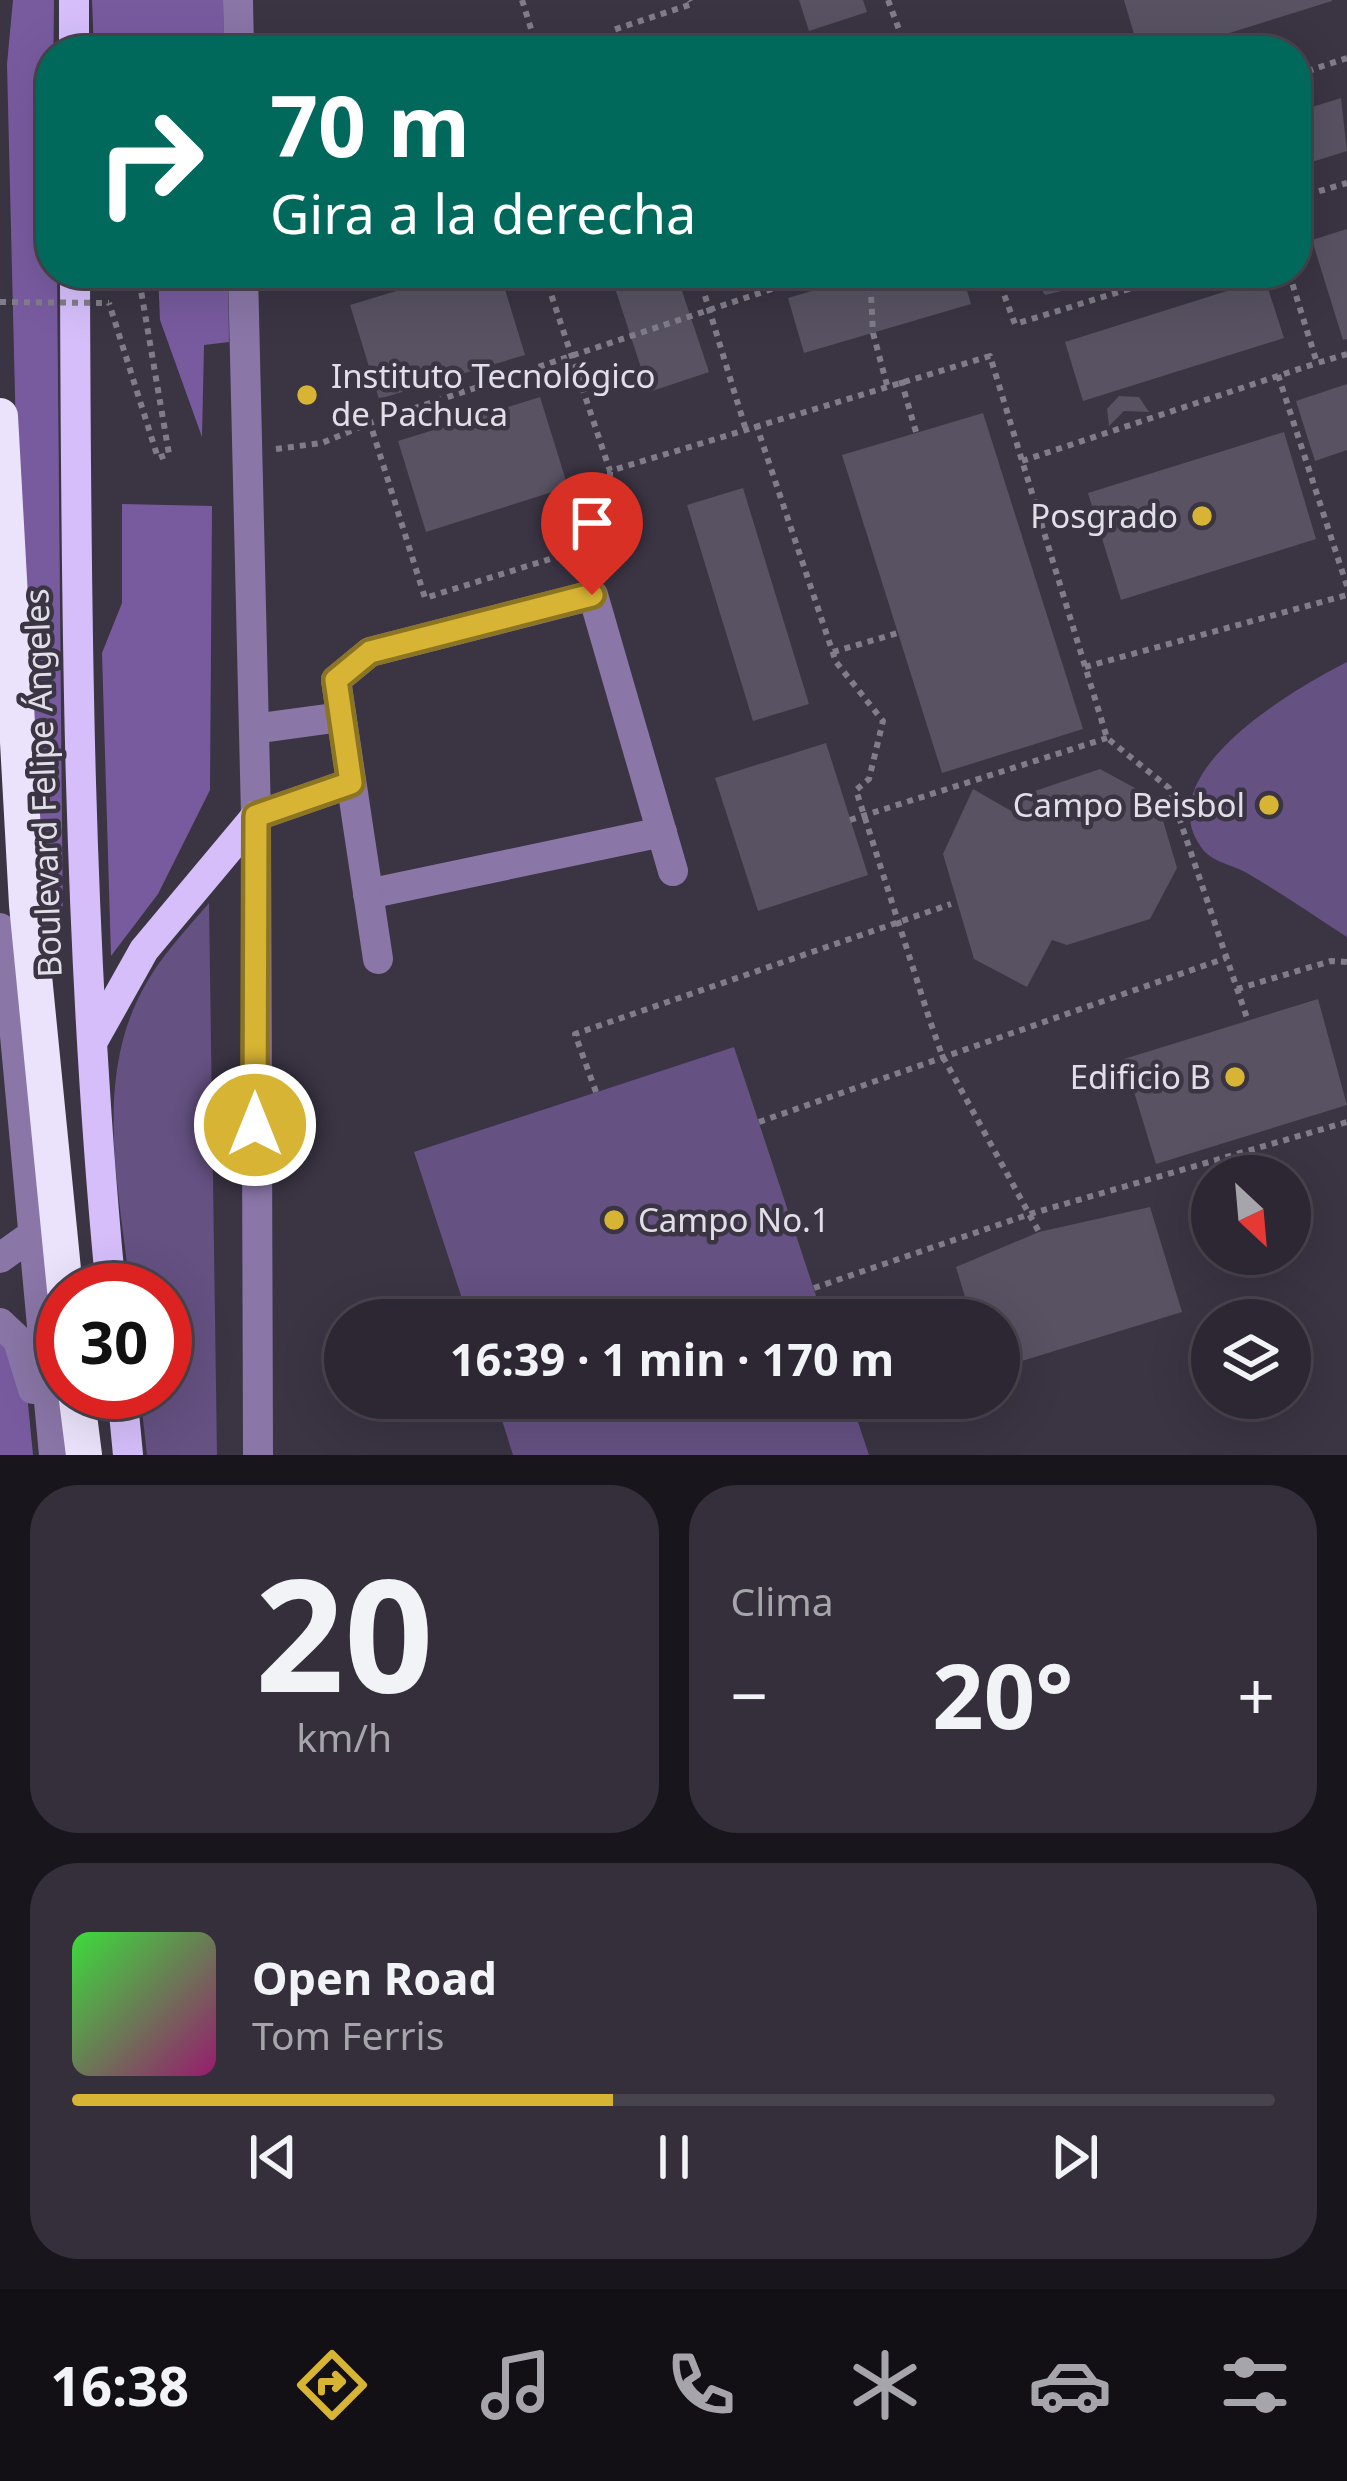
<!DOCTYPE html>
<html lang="es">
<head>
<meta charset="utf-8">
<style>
  :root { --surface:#2c2732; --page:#342f3a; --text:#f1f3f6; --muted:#a6a5ac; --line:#48444d; --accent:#d8b434 }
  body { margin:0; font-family:"Noto Sans",sans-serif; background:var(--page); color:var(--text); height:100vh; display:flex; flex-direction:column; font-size:45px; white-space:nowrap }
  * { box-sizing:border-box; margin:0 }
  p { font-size:39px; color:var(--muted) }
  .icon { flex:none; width:66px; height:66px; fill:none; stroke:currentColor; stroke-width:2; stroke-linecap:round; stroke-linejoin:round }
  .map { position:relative; height:1455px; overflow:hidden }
  .panel { display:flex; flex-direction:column; gap:30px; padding:30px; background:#18151c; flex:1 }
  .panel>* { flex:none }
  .banner { position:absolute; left:36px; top:36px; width:1275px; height:252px; border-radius:48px; box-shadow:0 12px 48px #0002,0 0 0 3px var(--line); background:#00695c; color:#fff; overflow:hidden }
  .needle { width:78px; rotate:154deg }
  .controls { position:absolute; left:1191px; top:1155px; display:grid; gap:24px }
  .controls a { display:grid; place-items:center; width:120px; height:120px; border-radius:50%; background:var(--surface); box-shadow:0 12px 48px #0002,0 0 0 3px var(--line); font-size:60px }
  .speed { position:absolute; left:36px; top:1263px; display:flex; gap:24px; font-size:60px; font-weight:700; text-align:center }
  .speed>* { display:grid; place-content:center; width:156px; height:156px; border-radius:50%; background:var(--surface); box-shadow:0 12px 48px #0002,0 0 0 3px var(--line); line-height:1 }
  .speed .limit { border:18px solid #d22; background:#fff; color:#111 }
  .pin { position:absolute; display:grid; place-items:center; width:102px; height:102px; color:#fff; margin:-123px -51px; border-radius:50% 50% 50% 0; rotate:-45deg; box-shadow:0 0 12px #0007 }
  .pin .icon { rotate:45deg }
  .me { position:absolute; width:132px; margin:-66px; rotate:0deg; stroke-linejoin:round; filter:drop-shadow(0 0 9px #0008) }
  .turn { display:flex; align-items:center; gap:42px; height:252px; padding:0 36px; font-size:54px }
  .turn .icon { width:156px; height:156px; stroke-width:2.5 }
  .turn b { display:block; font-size:84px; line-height:102px }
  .big { font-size:90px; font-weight:700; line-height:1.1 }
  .panel .tile { flex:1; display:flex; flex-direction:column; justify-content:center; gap:18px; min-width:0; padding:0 42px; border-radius:48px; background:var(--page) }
  .panel .dial { align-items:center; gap:0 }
  .dial b { font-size:156px; line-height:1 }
  .song { display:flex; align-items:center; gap:36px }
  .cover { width:144px; height:144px; border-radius:18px; background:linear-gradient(135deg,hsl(120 70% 55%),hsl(320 70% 35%)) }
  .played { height:12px; border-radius:6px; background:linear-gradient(90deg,var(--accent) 45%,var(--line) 45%) }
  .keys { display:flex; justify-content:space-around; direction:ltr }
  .heat { display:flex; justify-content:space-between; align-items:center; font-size:66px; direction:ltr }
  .panel .tiles { flex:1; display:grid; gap:30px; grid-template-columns:1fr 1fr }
  .tile:last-child { grid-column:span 2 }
  .trip { position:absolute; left:324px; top:1299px; width:696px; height:120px; border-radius:60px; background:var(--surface); box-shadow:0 12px 48px #0002,0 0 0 3px var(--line); font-weight:700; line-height:120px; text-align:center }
  .tab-bar { display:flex; height:192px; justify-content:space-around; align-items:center; background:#121014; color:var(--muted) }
  .tab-bar .icon { width:84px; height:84px }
  .tab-bar .active { color:var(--accent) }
  .tab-bar b { font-size:54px; color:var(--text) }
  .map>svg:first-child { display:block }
  .green { fill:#655182 }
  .forest { fill:#785b9f }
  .building { fill:#585262 }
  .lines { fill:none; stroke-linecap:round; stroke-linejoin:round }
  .path { stroke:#817c89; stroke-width:6; stroke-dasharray:6 6; stroke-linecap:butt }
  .minor { stroke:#8a76a7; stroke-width:30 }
  .major { stroke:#d5befa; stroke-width:30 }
  .highway { stroke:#ebe3fb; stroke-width:36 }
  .path-bridge { stroke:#817c89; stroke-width:6; stroke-dasharray:6 6; stroke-linecap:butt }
  .route-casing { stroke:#8c7522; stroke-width:30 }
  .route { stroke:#d8b434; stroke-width:21 }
  .poi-dot { fill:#d8b434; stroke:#3a3443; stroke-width:4.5 }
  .labels { text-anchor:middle; stroke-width:9; stroke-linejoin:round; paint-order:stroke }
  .poi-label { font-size:33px; fill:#e2dee8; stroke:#3a3443; text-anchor:end }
  .street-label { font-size:33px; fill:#e2dee8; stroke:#3a3443 }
</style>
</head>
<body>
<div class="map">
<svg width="1347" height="1455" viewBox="0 0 1347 1455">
  <rect width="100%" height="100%" fill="#3a3443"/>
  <!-- green -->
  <g class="green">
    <path d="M1347,662V937C1313,915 1280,892 1245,872C1232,865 1214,862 1204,851C1143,776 1292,690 1347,662Z"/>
    <path d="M209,903L217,1455H147L140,1392H165V1290H130C120,1191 93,1083 142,991C159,958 185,931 209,903Z"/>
    <polygon points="734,1047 824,1320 469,1320 414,1152"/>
    <polygon points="495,1398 850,1398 869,1455 513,1455"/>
  </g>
  <!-- forest -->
  <g class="forest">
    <polygon points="13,0 54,0 51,273 57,273 63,932 42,937 19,560 7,64"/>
    <polygon points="92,0 223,0 224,51 94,51"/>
    <polygon points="158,273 228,273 229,342 204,345 202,437 160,320"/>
    <polygon points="122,504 212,506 210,790 158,894 111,956 102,653 122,603"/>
    <polygon points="0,1337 25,1373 33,1455 0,1455"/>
  </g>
  <!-- building -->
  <g class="building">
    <polygon points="799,0 863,0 867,12 809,31"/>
    <polygon points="1124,0 1332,0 1332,1 1171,51 1139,51"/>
    <polygon points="1341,98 1347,151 1296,167 1296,112"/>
    <polygon points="1347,229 1347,339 1343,340 1312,240"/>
    <polygon points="456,273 500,273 525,355 379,399 350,305"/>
    <polygon points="610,273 676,273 709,372 649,392"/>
    <polygon points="873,273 962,273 971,304 804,353 788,298"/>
    <polygon points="1032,273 1096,273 1090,284 1045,295"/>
    <polygon points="1265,279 1284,338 1083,401 1065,342"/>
    <polygon points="1347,384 1347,450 1315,461 1296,401"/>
    <polygon points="1119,396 1139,397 1149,412 1124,411 1109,426 1107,409"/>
    <polygon points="540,397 568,487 426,532 398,441"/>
    <polygon points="983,413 1083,729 942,773 842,455"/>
    <polygon points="1284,432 1316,539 1121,600 1088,493"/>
    <polygon points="743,488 809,704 753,721 687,505"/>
    <polygon points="826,743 868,875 758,911 715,778"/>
    <polygon points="1100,769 1157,800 1177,868 1150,919 1067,945 1052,940 1027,987 974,959 943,854 973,789 1013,812 1020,796"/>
    <polygon points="1318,999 1347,1105 1156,1164 1124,1059"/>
    <polygon points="1150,1207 1182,1312 999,1368 999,1320 972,1320 956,1267 1039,1232"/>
  </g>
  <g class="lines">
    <!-- path -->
    <g class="path">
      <polyline points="522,0 538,51"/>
      <polyline points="888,0 907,51"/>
      <polyline points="619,51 613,30 692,4 690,0"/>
      <polyline points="1296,75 1347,58"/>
      <polyline points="1296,198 1347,183"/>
      <polyline points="544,273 610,471 990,356 1107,738 1169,788 1248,1021"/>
      <polyline points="698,273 745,427"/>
      <polyline points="870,273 873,333 887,385"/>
      <polyline points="996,273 1015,324 1129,289 1124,273"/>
      <polyline points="1289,273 1317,363 1347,354"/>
      <polyline points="105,277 139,279 169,454 158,458 109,303"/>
      <polyline points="1278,375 1347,586"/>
      <polyline points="901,380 916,432"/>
      <polyline points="756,424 836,662 883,721 869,779 856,790 930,1021 942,1055 1039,1232"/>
      <polyline points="276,449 322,443 370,423"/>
      <polyline points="1022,461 1317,363"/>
      <polyline points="610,472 611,540 425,598 370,423 820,273"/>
      <polyline points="833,652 898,633"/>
      <polyline points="1085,667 1347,595"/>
      <polyline points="850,820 1107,738"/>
      <polyline points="1237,989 1331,961 1347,962"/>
      <polyline points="596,1092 575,1034 951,904"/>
      <polyline points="759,1122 1226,958"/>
      <polyline points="814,1288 1030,1214 1347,1122"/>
    </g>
    <!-- minor -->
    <g class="minor">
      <polyline points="238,0 239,51"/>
      <polyline points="243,273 256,816 258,1455"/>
      <polyline points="254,729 341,717"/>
      <polyline points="256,816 351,783"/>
      <polyline points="368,894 662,832"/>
      <polyline points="0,928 12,1003 54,1455"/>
      <polyline points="378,959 336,680 370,652 593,595 673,871"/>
      <polyline points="0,1258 35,1233"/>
      <polyline points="0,1323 18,1340 33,1389"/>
    </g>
    <!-- major -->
    <g class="major">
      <polyline points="74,0 74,51"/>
      <path d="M75,273C76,613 78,952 111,1290"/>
      <polyline points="93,1041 144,950 256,816"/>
      <polyline points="122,1392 128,1455"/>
    </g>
    <!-- highway -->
    <g class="highway">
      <polyline points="0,416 27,905 65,1290"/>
      <polyline points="76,1392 84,1455"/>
    </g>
    <!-- path-bridge -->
    <polyline class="path-bridge" points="0,302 109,303"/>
  </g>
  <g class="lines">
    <defs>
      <polyline id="route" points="255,1125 256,816 351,783 336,680 370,652 592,595"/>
    </defs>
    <!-- route casing -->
    <use href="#route" class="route-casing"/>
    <!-- route -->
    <use href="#route" class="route"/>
  </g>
  <!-- markers -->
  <g class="poi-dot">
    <circle cx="307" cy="395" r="12"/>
    <circle cx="1202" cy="516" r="12"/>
    <circle cx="1269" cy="805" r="12"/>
    <circle cx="1235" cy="1077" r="12"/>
    <circle cx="614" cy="1220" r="12"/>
  </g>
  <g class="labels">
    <!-- poi labels -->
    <g class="poi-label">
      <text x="331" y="388" text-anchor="start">Instituto Tecnológico<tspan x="331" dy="38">de Pachuca</tspan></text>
      <text x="1178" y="528">Posgrado</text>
      <text x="1245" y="817">Campo Beisbol</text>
      <text x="1211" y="1089">Edificio B</text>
      <text x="638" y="1232" text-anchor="start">Campo No.1</text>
    </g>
    <!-- street labels -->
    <g class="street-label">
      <text transform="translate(43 783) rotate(-92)" y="12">Boulevard Felipe Ángeles</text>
    </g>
  </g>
</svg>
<div class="controls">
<a><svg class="needle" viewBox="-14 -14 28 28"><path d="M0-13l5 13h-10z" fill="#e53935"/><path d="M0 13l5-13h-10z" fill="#a6a5ac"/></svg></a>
<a><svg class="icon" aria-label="layers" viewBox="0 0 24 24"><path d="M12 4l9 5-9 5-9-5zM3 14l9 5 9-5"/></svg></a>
</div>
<div class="speed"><div class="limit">30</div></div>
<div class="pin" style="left:592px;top:595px;background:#d93025"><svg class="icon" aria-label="arrive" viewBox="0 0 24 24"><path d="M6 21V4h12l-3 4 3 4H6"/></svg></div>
<svg class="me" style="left:255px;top:1125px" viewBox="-20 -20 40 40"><circle r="17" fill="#d8b434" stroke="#fff" stroke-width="3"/><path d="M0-11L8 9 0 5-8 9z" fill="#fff"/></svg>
<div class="trip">16:39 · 1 min · 170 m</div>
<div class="banner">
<div class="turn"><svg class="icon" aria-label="right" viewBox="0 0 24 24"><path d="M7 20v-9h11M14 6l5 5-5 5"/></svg><div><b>70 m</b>Gira a la derecha</div></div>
</div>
</div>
<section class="panel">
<div class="tiles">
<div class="tile dial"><b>20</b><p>km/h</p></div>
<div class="tile"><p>Clima</p>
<div class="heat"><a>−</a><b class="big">20°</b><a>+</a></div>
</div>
<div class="tile">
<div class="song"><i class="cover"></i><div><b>Open Road</b><p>Tom Ferris</p></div></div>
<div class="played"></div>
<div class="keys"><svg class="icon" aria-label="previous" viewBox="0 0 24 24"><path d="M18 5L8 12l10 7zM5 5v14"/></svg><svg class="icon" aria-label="pause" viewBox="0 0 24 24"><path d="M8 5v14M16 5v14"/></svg><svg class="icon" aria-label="next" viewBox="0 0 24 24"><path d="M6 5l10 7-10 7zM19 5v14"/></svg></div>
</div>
</div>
</section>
<nav class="tab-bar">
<b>16:38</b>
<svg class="icon active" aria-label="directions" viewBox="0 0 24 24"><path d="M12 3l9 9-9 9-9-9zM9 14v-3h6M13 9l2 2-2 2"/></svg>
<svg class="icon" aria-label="music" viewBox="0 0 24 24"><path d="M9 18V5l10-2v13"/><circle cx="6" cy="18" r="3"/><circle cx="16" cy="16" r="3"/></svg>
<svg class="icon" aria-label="phone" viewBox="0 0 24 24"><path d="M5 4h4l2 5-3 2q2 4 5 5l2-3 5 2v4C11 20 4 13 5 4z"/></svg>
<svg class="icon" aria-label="climate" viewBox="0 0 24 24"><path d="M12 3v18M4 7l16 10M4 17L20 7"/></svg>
<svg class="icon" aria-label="car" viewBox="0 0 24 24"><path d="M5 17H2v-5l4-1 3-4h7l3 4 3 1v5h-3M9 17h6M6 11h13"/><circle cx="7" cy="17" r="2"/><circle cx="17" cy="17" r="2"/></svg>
<svg class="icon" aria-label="filters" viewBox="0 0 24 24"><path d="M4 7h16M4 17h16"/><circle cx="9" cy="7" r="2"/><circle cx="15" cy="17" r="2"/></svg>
</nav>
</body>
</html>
